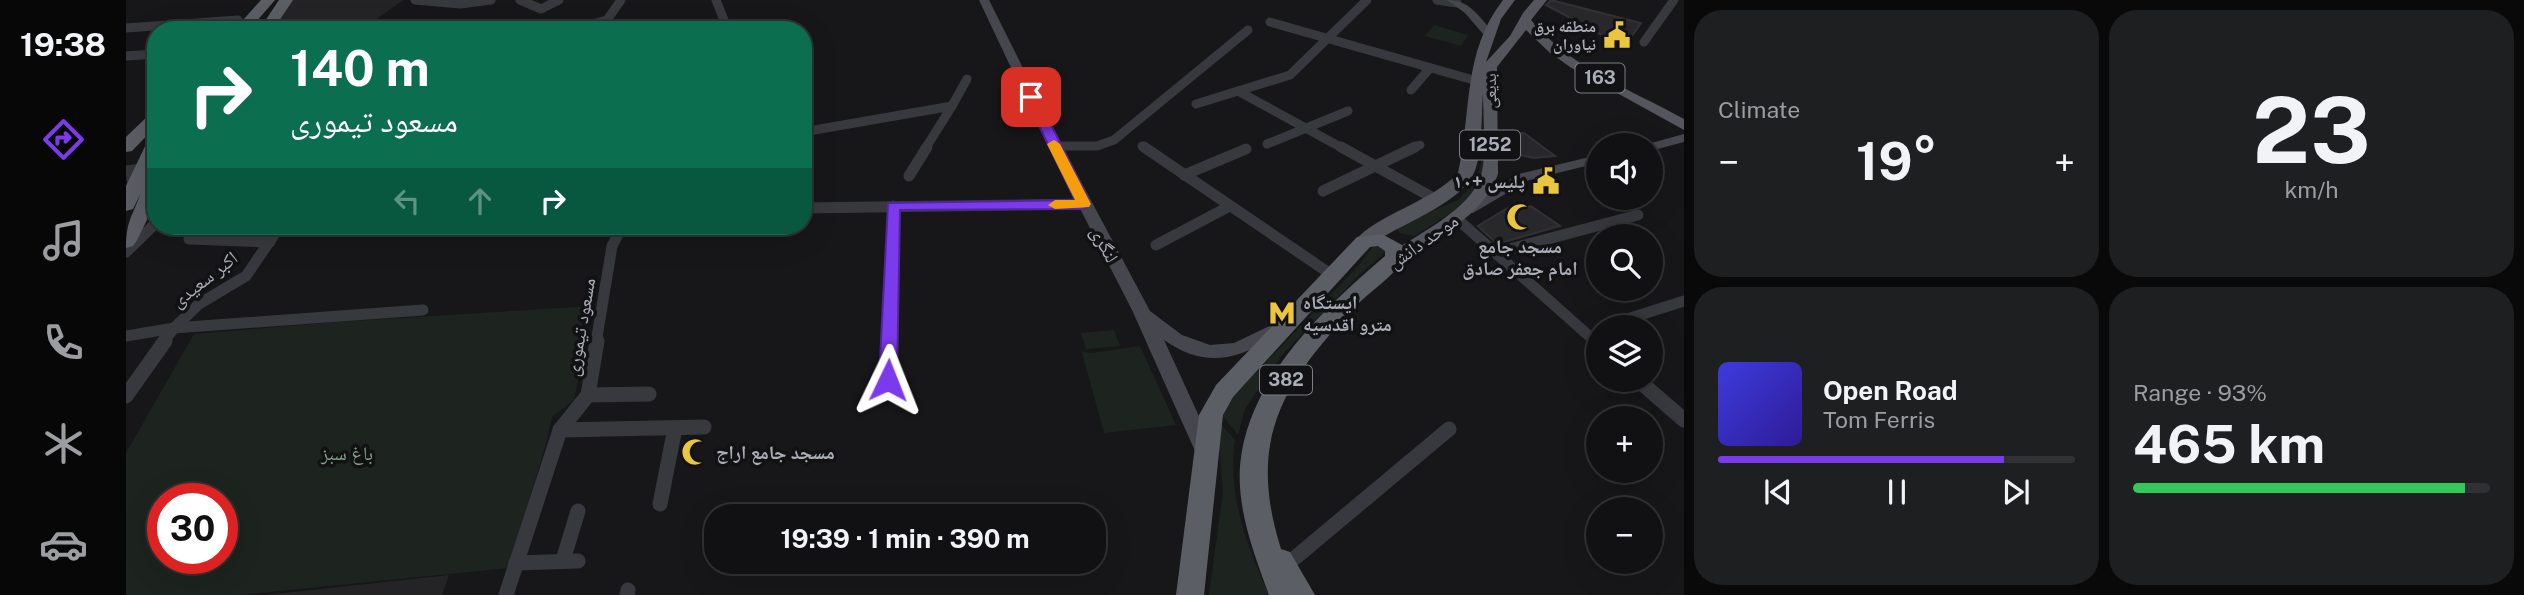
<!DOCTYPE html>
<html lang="en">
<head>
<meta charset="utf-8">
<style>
  :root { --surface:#111113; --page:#1e1f21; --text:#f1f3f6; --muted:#9c9da0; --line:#303133; --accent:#7c3aed }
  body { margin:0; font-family:"Public Sans","Noto Naskh Arabic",sans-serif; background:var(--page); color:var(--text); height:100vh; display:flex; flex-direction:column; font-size:26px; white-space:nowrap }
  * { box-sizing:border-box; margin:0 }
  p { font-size:23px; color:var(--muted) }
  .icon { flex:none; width:38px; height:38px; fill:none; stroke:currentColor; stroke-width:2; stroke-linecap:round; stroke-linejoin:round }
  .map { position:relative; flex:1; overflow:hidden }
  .details { display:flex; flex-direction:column; gap:10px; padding:10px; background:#09090a; width:840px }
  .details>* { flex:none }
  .guide { position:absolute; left:21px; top:21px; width:665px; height:214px; border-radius:28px; box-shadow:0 7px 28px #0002,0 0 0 2px var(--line); background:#0b6e4f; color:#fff; overflow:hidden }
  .fabs { position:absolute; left:1460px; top:133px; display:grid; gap:14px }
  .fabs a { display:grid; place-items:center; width:77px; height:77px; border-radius:50%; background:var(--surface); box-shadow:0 7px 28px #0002,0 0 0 2px var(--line); font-size:35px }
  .speed { position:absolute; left:21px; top:483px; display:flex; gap:14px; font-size:35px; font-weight:700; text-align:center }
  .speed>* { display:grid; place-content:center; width:91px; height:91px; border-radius:50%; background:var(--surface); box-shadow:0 7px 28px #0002,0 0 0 2px var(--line); line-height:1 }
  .speed .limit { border:10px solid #d22; background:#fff; color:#111 }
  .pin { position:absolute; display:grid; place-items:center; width:60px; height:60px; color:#fff; margin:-30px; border-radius:14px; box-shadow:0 4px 10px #0006 }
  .me { position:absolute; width:77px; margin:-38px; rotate:2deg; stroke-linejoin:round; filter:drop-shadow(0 0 5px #0008) }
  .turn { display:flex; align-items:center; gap:24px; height:147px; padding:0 28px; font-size:32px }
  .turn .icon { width:91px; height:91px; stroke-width:2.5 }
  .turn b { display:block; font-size:49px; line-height:60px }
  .lanes { display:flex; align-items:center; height:66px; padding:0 28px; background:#0003; justify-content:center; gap:35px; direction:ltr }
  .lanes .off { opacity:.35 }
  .big { font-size:52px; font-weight:700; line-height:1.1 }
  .details .tile { flex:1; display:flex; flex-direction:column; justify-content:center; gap:10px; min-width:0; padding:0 24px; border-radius:28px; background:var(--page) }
  .details .dial { align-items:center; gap:0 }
  .dial b { font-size:91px; line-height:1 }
  .song { display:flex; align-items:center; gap:21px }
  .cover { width:84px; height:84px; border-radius:10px; background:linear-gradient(135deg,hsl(240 70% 55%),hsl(250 70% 35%)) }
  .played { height:7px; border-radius:4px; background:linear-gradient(90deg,var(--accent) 80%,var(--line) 80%) }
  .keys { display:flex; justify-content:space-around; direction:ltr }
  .heat { display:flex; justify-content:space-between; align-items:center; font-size:38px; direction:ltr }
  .charge { height:10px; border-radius:5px; background:linear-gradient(90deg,#34c759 93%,var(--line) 0) }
  .details .tiles { flex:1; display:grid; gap:10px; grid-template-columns:repeat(2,1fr) }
  .trip { position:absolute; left:578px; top:504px; width:402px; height:70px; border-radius:28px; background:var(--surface); box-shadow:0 7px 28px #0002,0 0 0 2px var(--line); font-weight:700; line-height:70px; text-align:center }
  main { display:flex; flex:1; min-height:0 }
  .dock { display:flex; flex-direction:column; width:126px; justify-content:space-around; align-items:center; background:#070708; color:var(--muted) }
  .dock .icon { width:49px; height:49px }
  .dock .selected { color:var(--accent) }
  .dock b { font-size:32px; color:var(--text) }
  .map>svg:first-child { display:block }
  .built { fill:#242326 }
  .green { fill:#1d241f; fill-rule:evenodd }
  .building { fill:#28272a; stroke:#323135; stroke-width:2 }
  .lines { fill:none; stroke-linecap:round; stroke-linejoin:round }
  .trunk-tunnel { stroke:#343539; stroke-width:19; stroke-dasharray:19 10; stroke-linecap:butt }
  .minor-far2 { stroke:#38393e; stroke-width:9 }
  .minor-far1 { stroke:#38393e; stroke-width:11 }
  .minor { stroke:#38393e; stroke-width:15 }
  .secondary { fill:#46474e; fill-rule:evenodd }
  .primary { fill:#54555d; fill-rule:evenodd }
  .trunk { fill:#5c5e66; fill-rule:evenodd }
  .route { fill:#7c3aed; stroke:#51269a; stroke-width:2 }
  .slow { fill:#f59e0b }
  .labels { text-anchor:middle; stroke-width:7; stroke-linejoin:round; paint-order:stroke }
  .far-poi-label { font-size:16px; font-weight:bold; fill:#aaadb8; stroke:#121214; text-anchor:end }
  .far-street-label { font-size:16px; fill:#aaadb8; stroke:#121214 }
  .shield { fill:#121214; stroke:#7c7e87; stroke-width:2 }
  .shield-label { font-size:18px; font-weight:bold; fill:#aaadb8 }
  .poi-label { font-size:19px; font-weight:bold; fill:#aaadb8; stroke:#121214; text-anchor:start }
  .street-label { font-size:19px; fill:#aaadb8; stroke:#121214 }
  .park-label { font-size:19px; fill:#82a288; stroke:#121214 }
</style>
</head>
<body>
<main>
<nav class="dock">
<b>19:38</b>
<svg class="icon selected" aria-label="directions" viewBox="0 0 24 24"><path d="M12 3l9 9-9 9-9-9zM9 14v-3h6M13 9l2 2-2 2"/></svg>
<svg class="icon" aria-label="music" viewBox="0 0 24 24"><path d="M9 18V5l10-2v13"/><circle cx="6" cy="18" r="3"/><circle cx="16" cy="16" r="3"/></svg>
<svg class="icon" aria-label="phone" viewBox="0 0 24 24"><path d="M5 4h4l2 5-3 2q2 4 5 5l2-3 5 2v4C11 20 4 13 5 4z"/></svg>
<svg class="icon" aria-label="climate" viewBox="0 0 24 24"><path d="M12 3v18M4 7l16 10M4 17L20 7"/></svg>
<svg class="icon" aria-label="car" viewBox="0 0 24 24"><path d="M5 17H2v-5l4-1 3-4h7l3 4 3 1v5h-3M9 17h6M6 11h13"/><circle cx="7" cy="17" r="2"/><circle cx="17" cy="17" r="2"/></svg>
</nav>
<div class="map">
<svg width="1558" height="595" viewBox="0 0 1558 595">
  <rect width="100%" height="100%" fill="#171719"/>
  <!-- built -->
  <g class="built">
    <polygon points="164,0 277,0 236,30 146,30"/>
    <polygon points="323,575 316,595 140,595"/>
  </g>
  <!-- green -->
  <g class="green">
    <polygon points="1308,25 1342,35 1335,46 1299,36"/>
    <polygon points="1357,108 1361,133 1359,180 1330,210 1288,236 1274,233 1270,227 1332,200 1351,180 1355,163"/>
    <polygon points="1250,243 1263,249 1232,276 1156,355 1119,409 1112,435 1095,414 1097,407 1232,266"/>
    <path d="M467,306L448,400L426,417L421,440L383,568L114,595H0V453L68,334L211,322ZM37,499H96V558H37Z"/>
    <polygon points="988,330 994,346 960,349 955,333"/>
    <polygon points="1014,346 1050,425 978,433 956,352 966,353"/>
    <path d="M1091,420L1109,440C1101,495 1121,546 1143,595H1083L1097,492Z"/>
  </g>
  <!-- building -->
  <g class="building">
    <polygon points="1425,0 1515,23 1498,47 1420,5"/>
    <polygon points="1398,133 1429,156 1408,158 1389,154 1383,147 1382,134"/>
    <polygon points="1390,203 1406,207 1434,226 1371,244 1352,226"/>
  </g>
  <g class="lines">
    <!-- trunk-tunnel -->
    <polyline class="trunk-tunnel" points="0,175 30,171"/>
    <!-- minor-far2 -->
    <g class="minor-far2">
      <polyline points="289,0 334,4 365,0"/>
      <polyline points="394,0 415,9 433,0"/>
      <polyline points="590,0 602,30"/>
      <polyline points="1311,0 1331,3"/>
      <polyline points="1144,22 1351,81"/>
      <polyline points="0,28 112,20"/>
      <polyline points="443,30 481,20 495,0"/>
      <polyline points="1518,42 1548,0"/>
      <polyline points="0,56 30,54"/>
      <polyline points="1285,90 1304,68"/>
      <polyline points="1112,91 1218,149"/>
      <polyline points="1070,104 1164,75 1241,0"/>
      <polyline points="826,106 841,79"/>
      <polyline points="677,132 826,106 799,149"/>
      <polyline points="1141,144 1222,111"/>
      <polyline points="929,146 971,146 988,140 1122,30"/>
      <polyline points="1016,146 1021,149"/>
      <polyline points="1285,149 1294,145"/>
    </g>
    <!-- minor-far1 -->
    <g class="minor-far1">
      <polyline points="1018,147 1206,275"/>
      <polyline points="1215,147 1311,200"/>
      <polyline points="1058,175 1120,149"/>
      <polyline points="783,176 801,147"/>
      <polyline points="1197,191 1289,147"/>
      <polyline points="677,208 958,204"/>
      <polyline points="1329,217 1471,343"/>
      <polyline points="63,239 144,242"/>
      <polyline points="1030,245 1104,206"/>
      <polyline points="0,252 30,223"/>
      <polyline points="1369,253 1512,215"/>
      <polyline points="1476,327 1558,301"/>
      <polyline points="0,336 48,328 297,310"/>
      <polyline points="37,343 48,328 73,304 120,276 154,226"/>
      <polyline points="470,343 486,246 493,233 506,226"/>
      <polyline points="763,343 767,206"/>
    </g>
    <!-- minor -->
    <g class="minor">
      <polyline points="1469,341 1472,344"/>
      <polyline points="762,380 763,341"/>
      <polyline points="1512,380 1558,420"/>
      <polyline points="462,395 523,394"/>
      <polyline points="0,396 39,341"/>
      <polyline points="434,430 578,427"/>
      <polyline points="534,504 549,428"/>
      <polyline points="437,560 452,511"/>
      <polyline points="390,563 452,561"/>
      <polyline points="1158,567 1323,429"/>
      <polyline points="380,595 434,430 462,395 471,341"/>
      <polyline points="501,595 502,590"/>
    </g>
    <!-- secondary -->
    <g class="secondary">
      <path d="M853,0H863L936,146L1024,311L1056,335L1084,345L1108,343L1158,319L1164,321L1167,325L1164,329C1119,354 1087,374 1038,340L1089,451L1086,457L1079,459L1072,457L1069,451L1006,310L922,146Z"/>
      <path d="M1321,0C1343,0 1352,15 1366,31V35H1358L1339,13Z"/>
      <polygon points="1558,134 1558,142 1524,151 1524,145 1518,145"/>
      <polygon points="1472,155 1472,163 1403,180 1347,213 1337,213 1334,210 1393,174"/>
    </g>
    <!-- primary -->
    <path class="primary" d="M1377,0H1389L1375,19L1360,62L1384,36L1397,13L1408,0H1421L1405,20C1443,67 1506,90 1558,119V130L1444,67L1423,52L1400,30L1371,67L1372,174C1368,185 1363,194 1355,203C1342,219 1281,267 1263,262L1260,258L1263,254C1290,235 1346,209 1355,175C1361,156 1357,115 1357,94C1355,116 1357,156 1347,175C1332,205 1272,225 1244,245L1238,247L1229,241C1249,215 1304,203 1332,173C1346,111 1336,53 1377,0Z"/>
    <!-- trunk -->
    <g class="trunk">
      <polygon points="135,0 149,0 123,30 108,30"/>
      <polygon points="153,0 167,0 147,30 133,30"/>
      <polygon points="30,112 30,126 6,151 0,152 0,137 24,114"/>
      <path d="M30,135V159L24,172L30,171V202L10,242L7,246L0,248C0,222 6,216 15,193L7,209L0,211V186L22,140Z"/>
      <path d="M1256,234L1276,245L1279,258C1267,277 1244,291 1229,307C1155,385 1121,441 1155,549L1164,552L1189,595H1143C1128,554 1111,510 1114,466C1121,380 1197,309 1259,256V251L1252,246L1244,247L1107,397L1097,415L1078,595H1050L1073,415L1090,385L1231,237Z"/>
    </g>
  </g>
  <!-- route -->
  <polygon class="route" points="901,95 911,97 965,204 958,209 774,210 771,380 768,385 756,385 753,380 762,203 949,200 899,97"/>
  <!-- slow -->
  <polygon class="slow" points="928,140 934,144 965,204 963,207 929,209 922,205 929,200 949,200 921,144"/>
  <!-- icons -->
  <defs>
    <symbol id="civic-bare" viewBox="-9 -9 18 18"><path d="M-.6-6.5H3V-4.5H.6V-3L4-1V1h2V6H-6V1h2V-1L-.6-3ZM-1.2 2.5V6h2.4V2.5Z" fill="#eac53e" stroke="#121214" stroke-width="2.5" paint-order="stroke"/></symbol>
    <symbol id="mosque-bare" viewBox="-9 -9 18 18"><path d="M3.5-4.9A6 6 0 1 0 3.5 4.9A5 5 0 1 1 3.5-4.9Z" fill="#eac53e" stroke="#121214" stroke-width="2.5" paint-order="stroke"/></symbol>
    <symbol id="metro-bare" viewBox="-9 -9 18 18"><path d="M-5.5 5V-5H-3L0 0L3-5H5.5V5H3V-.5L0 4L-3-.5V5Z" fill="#eac53e" stroke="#121214" stroke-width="2.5" paint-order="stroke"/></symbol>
  </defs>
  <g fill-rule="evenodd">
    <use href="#civic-bare" x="1472" y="16" width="38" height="38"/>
    <use href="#civic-bare" x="1401" y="162" width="38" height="38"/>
    <use href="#mosque-bare" x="1375" y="198" width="38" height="38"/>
    <use href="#metro-bare" x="1137" y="294" width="38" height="38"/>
    <use href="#mosque-bare" x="550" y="433" width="38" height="38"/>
  </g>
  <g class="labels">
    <!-- far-poi labels -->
    <g class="far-poi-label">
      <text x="1470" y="32">منطقه برق<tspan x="1470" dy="18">نیاوران</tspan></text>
    </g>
    <!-- far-street labels -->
    <g class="far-street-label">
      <text transform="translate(1364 91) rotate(-90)" y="6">بدیعی</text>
    </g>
    <!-- shield labels -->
    <g class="shield">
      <rect x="1449.5" y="63.5" width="49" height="29" rx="5"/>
      <rect x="1334" y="130.5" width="60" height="29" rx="5"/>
      <rect x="1134" y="365.5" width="52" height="29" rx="5"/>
    </g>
    <g class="shield-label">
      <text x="1474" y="84">163</text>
      <text x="1364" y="151">1252</text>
      <text x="1160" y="386">382</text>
    </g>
    <!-- poi labels -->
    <g class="poi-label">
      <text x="1399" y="188" text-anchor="end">پلیس +۱۰</text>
      <text x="1394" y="253" text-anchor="middle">مسجد جامع<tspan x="1394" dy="22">امام جعفر صادق</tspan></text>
      <text x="1177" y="309">ایستگاه<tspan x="1177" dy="22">مترو اقدسیه</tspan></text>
      <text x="590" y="459">مسجد جامع اراج</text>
    </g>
    <!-- street labels -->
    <g class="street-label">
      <text transform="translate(1297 241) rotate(-35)" y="7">موحد دانش</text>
      <text transform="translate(979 244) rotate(62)" y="7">لنگری</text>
      <text transform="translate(78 279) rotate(-38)" y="7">اکبر سعیدی</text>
      <text transform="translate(454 327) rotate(-80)" y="7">مسعود تیموری</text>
    </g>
    <!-- park labels -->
    <g class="park-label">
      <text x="221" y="460">باغ سبز</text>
    </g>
  </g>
</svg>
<div class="fabs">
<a><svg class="icon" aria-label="sound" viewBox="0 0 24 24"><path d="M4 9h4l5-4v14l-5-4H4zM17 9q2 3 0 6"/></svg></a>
<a><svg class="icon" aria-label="search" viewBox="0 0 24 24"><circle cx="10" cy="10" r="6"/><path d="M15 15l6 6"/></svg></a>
<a><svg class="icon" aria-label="layers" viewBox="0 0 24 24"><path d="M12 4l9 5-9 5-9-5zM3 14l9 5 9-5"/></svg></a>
<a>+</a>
<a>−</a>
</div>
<div class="speed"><div class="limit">30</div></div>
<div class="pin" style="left:905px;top:97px;background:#d93025"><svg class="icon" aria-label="arrive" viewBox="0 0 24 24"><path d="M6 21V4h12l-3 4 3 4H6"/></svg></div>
<svg class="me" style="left:762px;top:380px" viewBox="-20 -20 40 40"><path d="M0-17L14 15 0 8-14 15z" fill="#7c3aed" stroke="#fff" stroke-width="4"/></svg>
<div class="trip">19:39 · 1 min · 390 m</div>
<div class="guide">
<div class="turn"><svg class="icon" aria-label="right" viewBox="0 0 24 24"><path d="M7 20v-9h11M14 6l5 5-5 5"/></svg><div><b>140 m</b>مسعود تیموری</div></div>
<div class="lanes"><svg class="icon off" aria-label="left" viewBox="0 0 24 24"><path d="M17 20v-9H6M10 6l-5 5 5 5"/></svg><svg class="icon off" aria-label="ahead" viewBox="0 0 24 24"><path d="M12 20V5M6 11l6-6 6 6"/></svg><svg class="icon" aria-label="right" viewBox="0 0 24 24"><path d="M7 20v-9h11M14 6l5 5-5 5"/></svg></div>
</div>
</div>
<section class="details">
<div class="tiles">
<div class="tile"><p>Climate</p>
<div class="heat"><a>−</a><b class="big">19°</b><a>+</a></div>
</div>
<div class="tile dial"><b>23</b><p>km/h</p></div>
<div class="tile">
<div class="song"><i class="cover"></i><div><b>Open Road</b><p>Tom Ferris</p></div></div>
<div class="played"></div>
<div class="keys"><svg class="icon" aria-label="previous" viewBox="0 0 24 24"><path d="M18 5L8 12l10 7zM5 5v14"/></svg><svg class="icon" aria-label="pause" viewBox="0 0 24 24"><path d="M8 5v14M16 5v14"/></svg><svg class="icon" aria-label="next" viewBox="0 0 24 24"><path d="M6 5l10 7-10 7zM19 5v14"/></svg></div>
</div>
<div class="tile"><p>Range · 93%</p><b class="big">465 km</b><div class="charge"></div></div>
</div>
</section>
</main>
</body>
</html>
